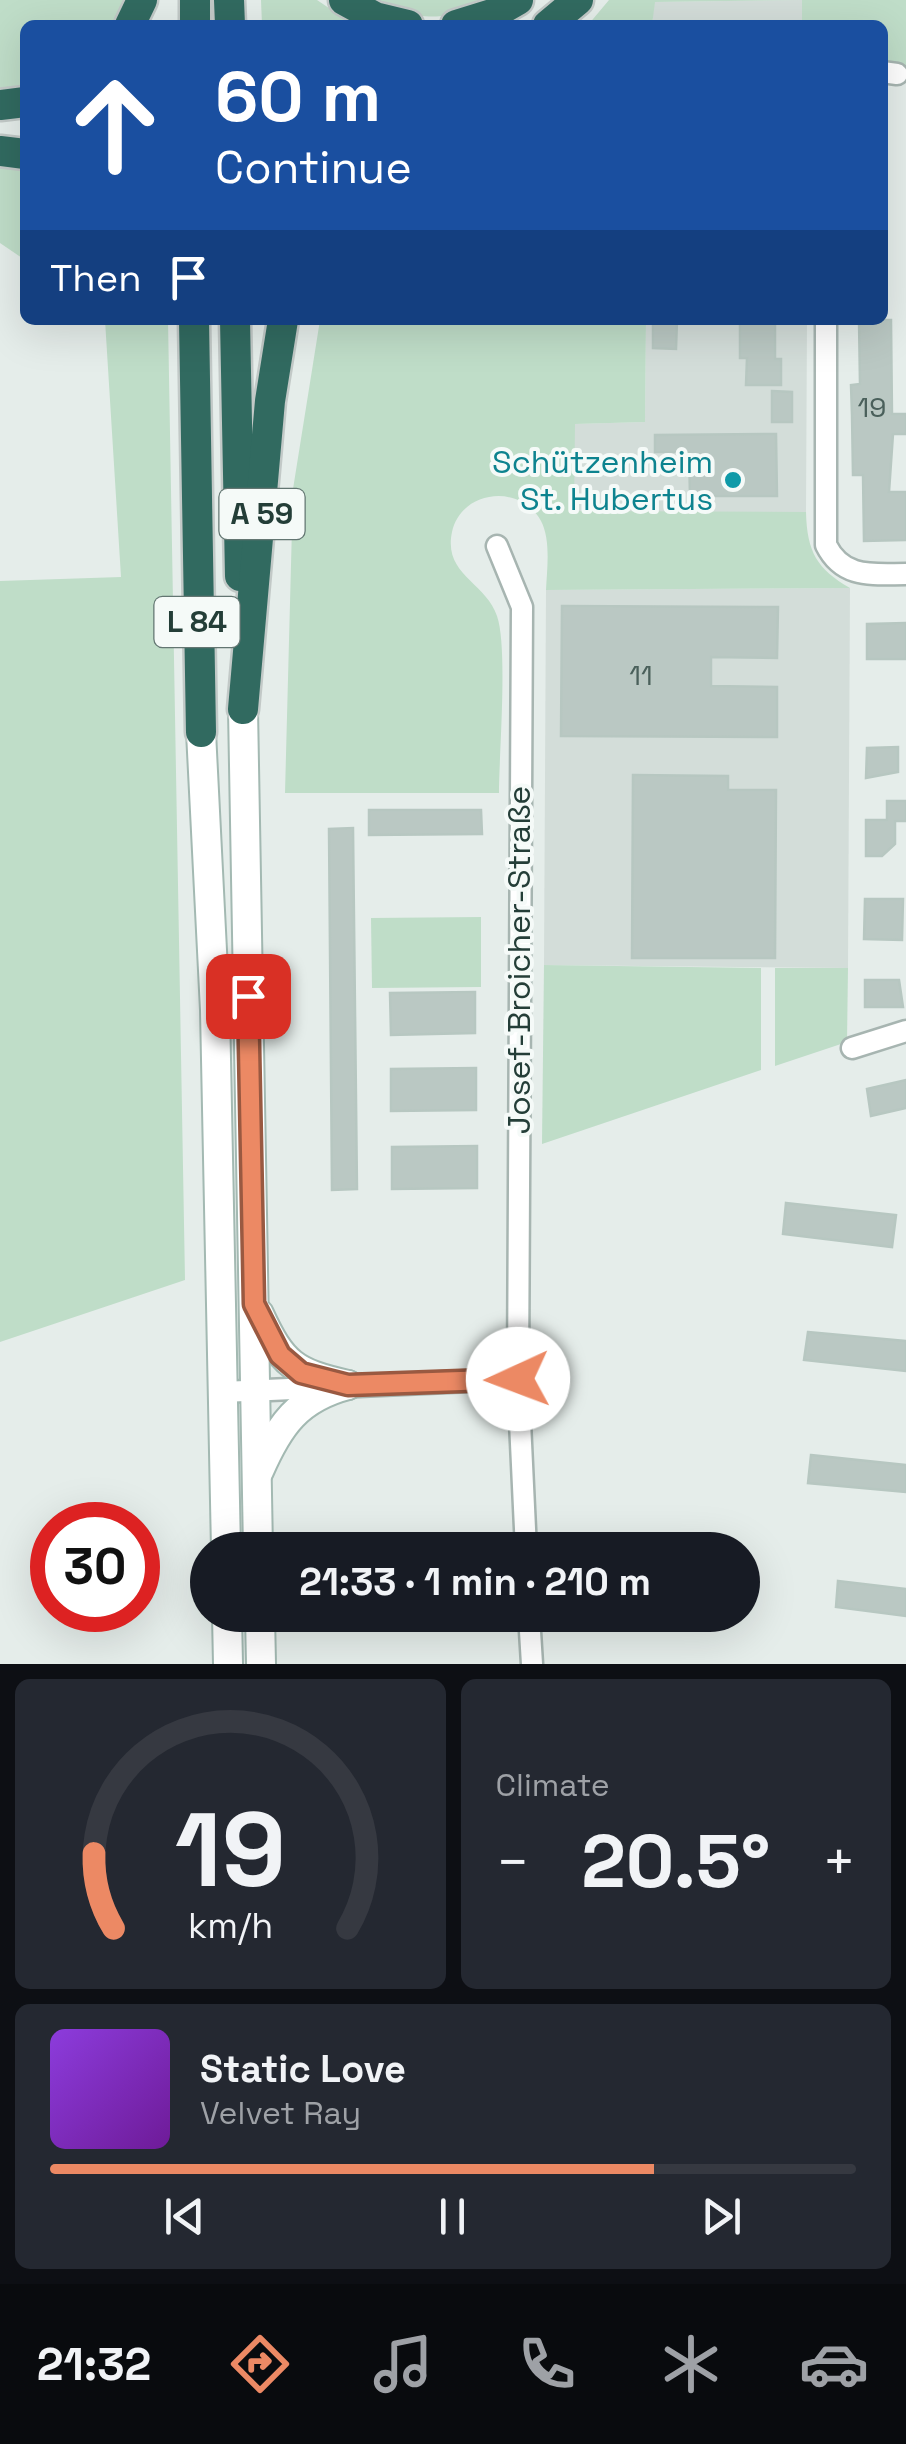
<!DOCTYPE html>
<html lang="en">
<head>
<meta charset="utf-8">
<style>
  :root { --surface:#171b24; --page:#242831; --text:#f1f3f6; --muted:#9ea1a6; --line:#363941; --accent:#ec8964 }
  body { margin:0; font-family:"Space Grotesk",sans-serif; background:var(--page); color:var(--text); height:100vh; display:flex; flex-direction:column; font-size:38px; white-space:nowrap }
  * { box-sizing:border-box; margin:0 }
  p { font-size:32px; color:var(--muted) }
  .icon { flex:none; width:55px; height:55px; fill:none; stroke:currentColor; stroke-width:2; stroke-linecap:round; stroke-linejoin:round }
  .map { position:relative; height:1664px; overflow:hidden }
  .panel { display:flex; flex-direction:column; gap:15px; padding:15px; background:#0d0f14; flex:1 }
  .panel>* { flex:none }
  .banner { position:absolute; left:20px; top:20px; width:868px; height:305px; border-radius:15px; box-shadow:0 10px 40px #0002; background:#1a4fa0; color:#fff; overflow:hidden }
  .speed { position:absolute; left:30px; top:1502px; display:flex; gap:20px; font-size:50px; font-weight:700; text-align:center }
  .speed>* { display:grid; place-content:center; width:130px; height:130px; border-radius:50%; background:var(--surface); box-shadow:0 10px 40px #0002; line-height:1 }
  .speed .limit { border:15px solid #d22; background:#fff; color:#111 }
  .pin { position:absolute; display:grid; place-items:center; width:85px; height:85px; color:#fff; margin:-42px; border-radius:20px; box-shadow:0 5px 15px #0006 }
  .me { position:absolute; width:110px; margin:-55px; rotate:268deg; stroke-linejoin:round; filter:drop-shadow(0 0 8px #0008) }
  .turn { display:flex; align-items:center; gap:35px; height:210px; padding:0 30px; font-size:45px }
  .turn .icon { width:130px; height:130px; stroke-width:2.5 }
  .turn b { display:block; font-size:70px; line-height:85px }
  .then { display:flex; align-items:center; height:95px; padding:0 30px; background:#0003; gap:20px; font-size:38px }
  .big { font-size:75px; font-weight:600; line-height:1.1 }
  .panel .tile { flex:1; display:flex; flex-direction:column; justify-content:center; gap:15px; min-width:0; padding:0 35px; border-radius:15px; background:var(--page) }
  .panel .dial { align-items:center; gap:0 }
  .dial svg { height:260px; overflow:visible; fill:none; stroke:var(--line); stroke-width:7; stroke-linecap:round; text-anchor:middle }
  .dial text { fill:var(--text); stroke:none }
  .song { display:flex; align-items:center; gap:30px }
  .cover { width:120px; height:120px; border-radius:15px; background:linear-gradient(135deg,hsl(270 70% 55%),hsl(280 70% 35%)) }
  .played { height:10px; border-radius:5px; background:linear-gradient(90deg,var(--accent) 75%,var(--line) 75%) }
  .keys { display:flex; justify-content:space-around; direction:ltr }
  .heat { display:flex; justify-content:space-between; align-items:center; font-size:55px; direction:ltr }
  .panel .tiles { flex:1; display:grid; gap:15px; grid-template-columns:1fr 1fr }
  .tile:last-child { grid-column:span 2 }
  .trip { position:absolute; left:190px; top:1532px; width:570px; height:100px; border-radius:50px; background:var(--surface); box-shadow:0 10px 40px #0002; font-weight:600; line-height:100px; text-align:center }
  .menu { display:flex; height:160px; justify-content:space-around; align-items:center; background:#090b0e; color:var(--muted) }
  .menu .icon { width:70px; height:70px }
  .menu .selected { color:var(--accent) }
  .menu b { font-size:45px; color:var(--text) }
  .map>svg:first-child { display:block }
  .built { fill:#d3ddd9 }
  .green { fill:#bfddc8 }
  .building { fill:#bac8c3; stroke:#b7c7c1; stroke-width:2.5 }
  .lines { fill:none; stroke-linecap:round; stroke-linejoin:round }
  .street-casing { stroke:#a7b5b1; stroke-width:25 }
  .secondary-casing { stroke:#a3b9b2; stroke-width:32 }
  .highway-casing { stroke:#c2c9c7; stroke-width:35 }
  .street { stroke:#fff; stroke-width:20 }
  .secondary { stroke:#fff; stroke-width:28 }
  .highway { stroke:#316a60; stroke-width:30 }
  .route-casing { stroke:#995941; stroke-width:25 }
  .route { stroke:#ec8964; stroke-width:18 }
  .culture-dot { fill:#0f9aa8; stroke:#f5faf8; stroke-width:4 }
  .labels { text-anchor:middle; stroke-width:8; stroke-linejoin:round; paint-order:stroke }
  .number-label { font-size:28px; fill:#4a605b }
  .shield { fill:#f5faf8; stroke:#637672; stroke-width:2.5 }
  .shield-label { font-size:30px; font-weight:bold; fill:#243e38 }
  .culture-label { font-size:32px; fill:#0d838f; stroke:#f5faf8; text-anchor:end }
  .street-label { font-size:32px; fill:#243e38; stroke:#f5faf8 }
</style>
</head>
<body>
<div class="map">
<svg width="906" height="1664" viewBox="0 0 906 1664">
  <rect width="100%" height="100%" fill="#e5edea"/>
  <!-- built -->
  <g class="built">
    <polygon points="802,0 802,25 652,25 654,2"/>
    <polygon points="646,320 807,320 806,512 574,512 574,424 645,422"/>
    <polygon points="850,588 848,968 544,965 546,590"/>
  </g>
  <!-- green -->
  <g class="green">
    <polygon points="0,0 134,0 121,25 25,25 25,94 0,97"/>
    <polygon points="261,0 317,0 354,25 262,25"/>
    <path d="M359,0H504C437,23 425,21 359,0Z"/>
    <polygon points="609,0 800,0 655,2 652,25 588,25"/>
    <polygon points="802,0 906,0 906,71 883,64 882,25 802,25"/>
    <polygon points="0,167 25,170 25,260 0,243"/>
    <polygon points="105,320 168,320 185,1280 0,1342 0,581 121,577"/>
    <path d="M320,320H646L645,422L575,424L574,511L806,512C807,552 817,569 850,588L546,590C547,569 551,540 541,521C521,483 461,490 452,532C443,575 486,582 497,616C508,647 499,754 499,793H285L293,489Z"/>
    <polygon points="481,917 481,987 372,988 371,918"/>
    <polygon points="544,965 761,968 761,1070 542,1144"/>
    <polygon points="775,968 848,968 847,1042 775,1066"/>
  </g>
  <!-- building -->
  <g class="building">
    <polygon points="653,320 677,320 676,349 653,348"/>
    <polygon points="740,320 775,320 775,359 781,359 781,385 746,385 747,358 740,358"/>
    <polygon points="859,320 891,320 892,414 906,414 906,434 893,434 889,492 906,492 906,540 864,541 863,475 853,475 852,415 851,385 860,384"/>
    <polygon points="772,391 792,392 792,422 772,422"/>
    <polygon points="776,434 777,496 690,496 689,452 655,452 655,435"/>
    <polygon points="562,606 778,607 777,658 711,657 711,686 777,687 777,737 561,736"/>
    <polygon points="906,623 906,659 867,659 867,624"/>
    <polygon points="898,747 898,772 866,778 867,748"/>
    <polygon points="633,775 728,776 728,790 776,790 775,958 632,958"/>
    <polygon points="887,801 906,801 906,821 895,821 895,844 882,856 866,856 866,820 887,820"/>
    <polygon points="369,810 481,810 482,834 369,835"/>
    <polygon points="353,828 357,1189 332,1190 329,829"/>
    <polygon points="865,899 903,899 902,940 864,939"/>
    <polygon points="865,980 899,980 903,1007 865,1007"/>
    <polygon points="475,992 475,1033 391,1035 390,993"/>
    <polygon points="476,1068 476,1110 391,1111 391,1069"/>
    <polygon points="906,1080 906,1108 871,1116 867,1089"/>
    <polygon points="477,1146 477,1188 392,1189 392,1147"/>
    <polygon points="786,1203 896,1215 892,1247 783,1234"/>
    <polygon points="808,1332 906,1341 906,1371 804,1360"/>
    <polygon points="811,1455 906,1465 906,1492 808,1483"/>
    <polygon points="838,1581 906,1589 906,1616 836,1607"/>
  </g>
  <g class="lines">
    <defs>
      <g id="street">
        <polyline points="882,72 897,74"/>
        <path d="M826,320V545C843,579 872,574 906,574"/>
        <polyline points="497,546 522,607 518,1379 526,1550"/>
        <polyline points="852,1048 906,1031"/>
        <polyline points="223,1392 518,1379"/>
        <polyline points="529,1615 532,1664"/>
      </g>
      <g id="secondary">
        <polyline points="243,709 258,1550"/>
        <polyline points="201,732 215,1010 226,1550"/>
        <path d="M259,1314C282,1364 294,1373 348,1385"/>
        <path d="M259,1471C279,1425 298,1398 348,1385"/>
        <polyline points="227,1615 228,1664"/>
        <polyline points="260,1615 261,1664"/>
      </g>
      <g id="highway">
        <polyline points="195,0 195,25"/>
        <polyline points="229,0 230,25"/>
        <polyline points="344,0 375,17 408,25"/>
        <polyline points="130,25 142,0"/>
        <polyline points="456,25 495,13 518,0"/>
        <polyline points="548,25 578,0"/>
        <polyline points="0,105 25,102"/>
        <polyline points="0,151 25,154"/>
        <polyline points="194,320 201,732"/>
        <polyline points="235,320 240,576"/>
        <polyline points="243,709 270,401 283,320"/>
      </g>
    </defs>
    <!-- street casing -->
    <use href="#street" class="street-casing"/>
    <!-- secondary casing -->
    <use href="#secondary" class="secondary-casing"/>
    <!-- highway casing -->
    <use href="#highway" class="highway-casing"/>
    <!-- street -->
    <use href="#street" class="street"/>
    <!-- secondary -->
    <use href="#secondary" class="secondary"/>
    <!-- highway -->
    <use href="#highway" class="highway"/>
  </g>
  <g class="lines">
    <defs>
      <polyline id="route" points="248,996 254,1304 280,1355 301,1373 348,1385 518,1379"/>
    </defs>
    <!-- route casing -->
    <use href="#route" class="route-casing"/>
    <!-- route -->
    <use href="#route" class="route"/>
  </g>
  <!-- markers -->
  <circle class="culture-dot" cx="733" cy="480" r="10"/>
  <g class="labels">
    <!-- number labels -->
    <g class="number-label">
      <text x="872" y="417">19</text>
      <text x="641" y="685">11</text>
    </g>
    <!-- shield labels -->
    <g class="shield">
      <rect x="219.5" y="489" width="85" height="50" rx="8"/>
      <rect x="154.5" y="597" width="85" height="50" rx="8"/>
    </g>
    <g class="shield-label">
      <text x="262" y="524">A 59</text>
      <text x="197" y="632">L 84</text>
    </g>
    <!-- culture labels -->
    <g class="culture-label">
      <text x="713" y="473">Schützenheim<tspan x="713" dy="37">St. Hubertus</tspan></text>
    </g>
    <!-- street labels -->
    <g class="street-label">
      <text transform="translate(519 960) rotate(-90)" y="11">Josef-Broicher-Straße</text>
    </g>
  </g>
</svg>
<div class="speed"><div class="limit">30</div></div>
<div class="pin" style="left:248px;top:996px;background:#d93025"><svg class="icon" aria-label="arrive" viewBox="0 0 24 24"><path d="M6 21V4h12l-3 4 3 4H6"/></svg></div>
<svg class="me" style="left:518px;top:1379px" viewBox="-20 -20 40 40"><circle r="19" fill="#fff"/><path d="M0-13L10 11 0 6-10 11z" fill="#ec8964"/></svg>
<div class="trip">21:33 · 1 min · 210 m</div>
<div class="banner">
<div class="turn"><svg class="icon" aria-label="ahead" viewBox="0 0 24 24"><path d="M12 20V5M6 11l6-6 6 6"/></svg><div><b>60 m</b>Continue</div></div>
<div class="then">Then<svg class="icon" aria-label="arrive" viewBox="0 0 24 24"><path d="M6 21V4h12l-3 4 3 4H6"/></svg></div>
</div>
</div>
<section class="panel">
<div class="tiles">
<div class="tile dial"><svg viewBox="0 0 100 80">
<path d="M14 69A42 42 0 1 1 86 69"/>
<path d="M14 69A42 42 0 0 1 8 46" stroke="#ec8964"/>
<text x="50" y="56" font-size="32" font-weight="700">19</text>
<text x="50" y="72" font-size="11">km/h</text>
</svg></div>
<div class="tile"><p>Climate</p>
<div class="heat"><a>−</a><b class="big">20.5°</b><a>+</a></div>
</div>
<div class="tile">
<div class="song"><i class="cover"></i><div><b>Static Love</b><p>Velvet Ray</p></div></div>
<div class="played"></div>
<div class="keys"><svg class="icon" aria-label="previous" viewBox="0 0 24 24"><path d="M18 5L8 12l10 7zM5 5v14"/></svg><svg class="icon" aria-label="pause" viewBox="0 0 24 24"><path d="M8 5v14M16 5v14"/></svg><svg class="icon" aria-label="next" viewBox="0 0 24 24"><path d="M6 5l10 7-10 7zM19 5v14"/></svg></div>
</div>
</div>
</section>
<nav class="menu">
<b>21:32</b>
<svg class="icon selected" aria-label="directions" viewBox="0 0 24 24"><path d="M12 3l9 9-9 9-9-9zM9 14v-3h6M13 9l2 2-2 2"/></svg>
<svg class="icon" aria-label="music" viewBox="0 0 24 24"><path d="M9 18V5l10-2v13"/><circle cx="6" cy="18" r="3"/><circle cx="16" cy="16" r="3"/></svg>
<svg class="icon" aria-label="phone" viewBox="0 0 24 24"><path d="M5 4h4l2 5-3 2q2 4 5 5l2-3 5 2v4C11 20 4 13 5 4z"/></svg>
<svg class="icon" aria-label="climate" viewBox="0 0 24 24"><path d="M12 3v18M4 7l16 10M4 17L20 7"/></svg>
<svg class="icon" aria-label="car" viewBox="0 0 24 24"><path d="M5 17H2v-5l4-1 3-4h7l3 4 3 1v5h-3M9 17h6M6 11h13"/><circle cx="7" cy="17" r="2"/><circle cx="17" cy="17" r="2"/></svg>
</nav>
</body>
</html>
